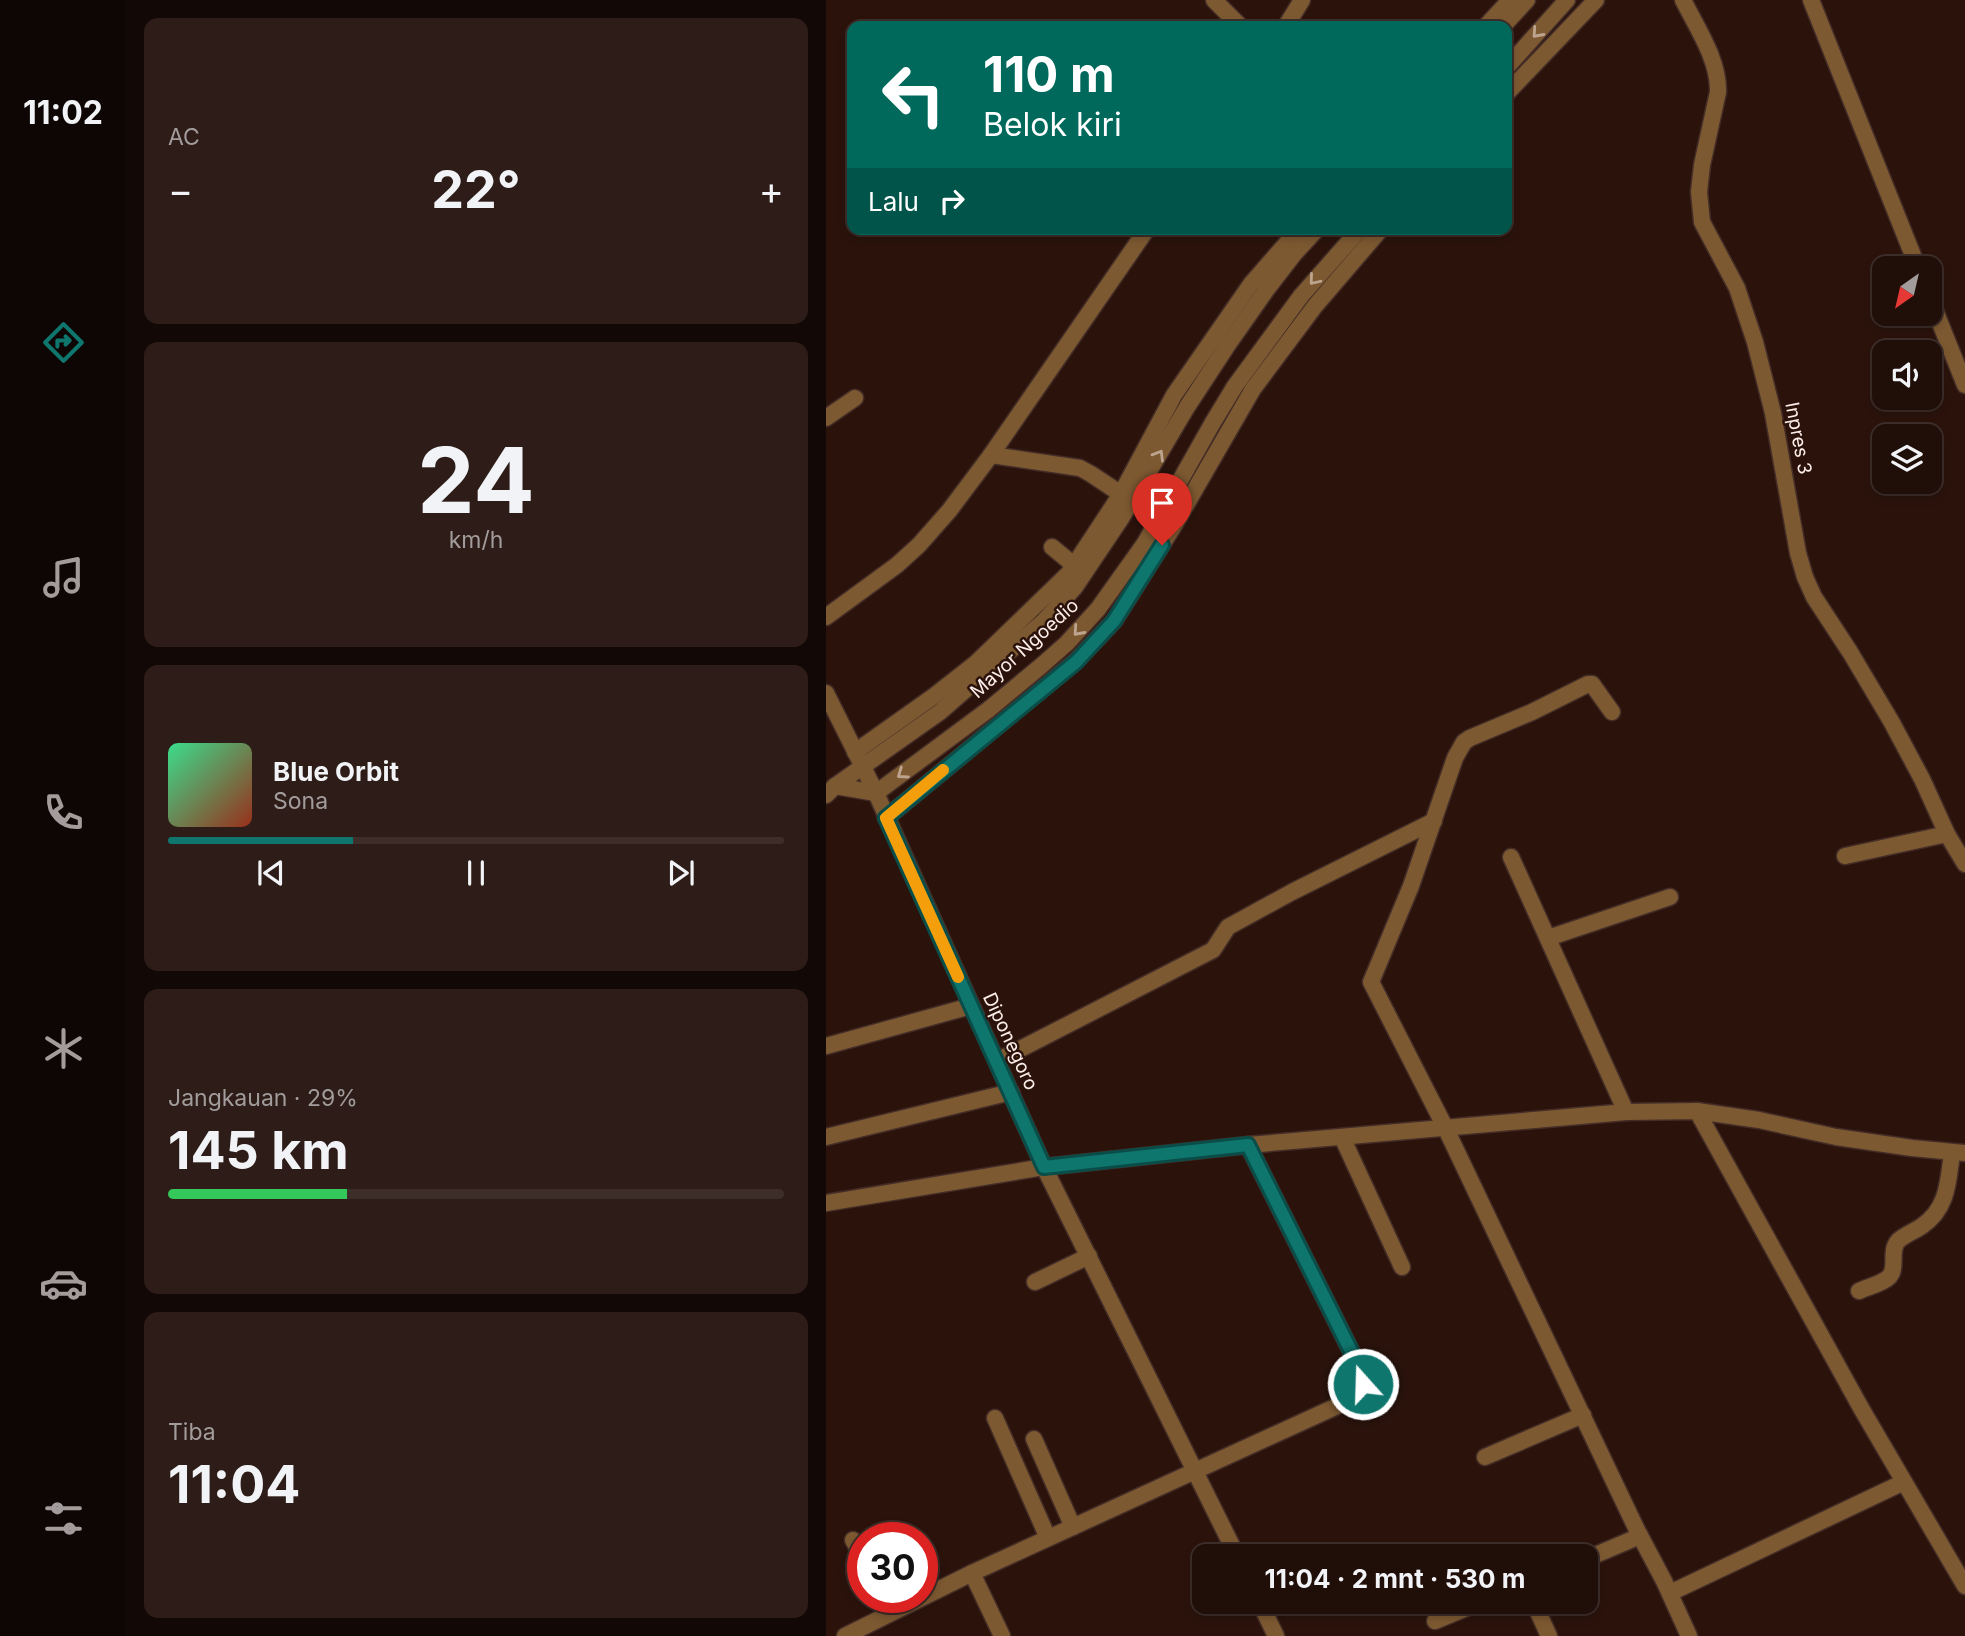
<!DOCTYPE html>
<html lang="id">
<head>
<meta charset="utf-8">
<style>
  :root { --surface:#200e09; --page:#2d1c17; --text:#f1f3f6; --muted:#a29c9c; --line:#3d2e2a; --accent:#0f766e }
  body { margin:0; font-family:Inter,sans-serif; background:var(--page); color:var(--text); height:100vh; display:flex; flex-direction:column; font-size:26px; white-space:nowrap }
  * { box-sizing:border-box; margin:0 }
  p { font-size:23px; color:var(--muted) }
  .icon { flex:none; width:38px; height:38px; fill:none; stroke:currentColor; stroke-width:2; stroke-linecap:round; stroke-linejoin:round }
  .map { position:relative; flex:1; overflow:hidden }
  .drawer { display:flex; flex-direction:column; gap:18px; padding:18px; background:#120805; width:700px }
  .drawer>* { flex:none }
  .hud { position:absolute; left:21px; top:21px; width:665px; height:214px; border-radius:14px; box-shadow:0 4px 10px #0003,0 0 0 2px var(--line); background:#00695c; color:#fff; overflow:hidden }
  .needle { width:46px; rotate:214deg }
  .tools { position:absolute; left:1046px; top:256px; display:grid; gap:14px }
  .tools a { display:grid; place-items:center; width:70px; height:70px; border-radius:14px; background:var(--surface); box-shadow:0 4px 10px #0003,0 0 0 2px var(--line); font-size:35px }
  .speed { position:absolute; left:21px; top:1522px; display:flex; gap:14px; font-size:35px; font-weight:700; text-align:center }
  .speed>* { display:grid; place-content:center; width:91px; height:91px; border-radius:50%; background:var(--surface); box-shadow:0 4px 10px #0003,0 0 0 2px var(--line); line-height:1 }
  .speed .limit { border:10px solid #d22; background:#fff; color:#111 }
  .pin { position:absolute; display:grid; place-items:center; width:60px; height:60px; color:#fff; margin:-72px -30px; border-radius:50% 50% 50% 0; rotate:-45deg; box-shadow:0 0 7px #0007 }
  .pin .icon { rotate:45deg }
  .me { position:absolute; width:77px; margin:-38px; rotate:340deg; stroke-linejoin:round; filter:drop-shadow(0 0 5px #0008) }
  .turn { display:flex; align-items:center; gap:24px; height:147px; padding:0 21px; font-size:32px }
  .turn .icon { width:91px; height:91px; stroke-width:2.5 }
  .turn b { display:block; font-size:49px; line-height:60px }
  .then { display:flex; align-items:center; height:66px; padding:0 21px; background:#0003; gap:14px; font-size:26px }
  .big { font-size:52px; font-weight:700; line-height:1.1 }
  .drawer .widget { flex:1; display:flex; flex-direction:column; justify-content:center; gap:10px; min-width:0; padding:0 24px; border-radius:14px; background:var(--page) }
  .drawer .dial { align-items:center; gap:0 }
  .dial b { font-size:91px; line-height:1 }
  .song { display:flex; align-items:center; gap:21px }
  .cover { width:84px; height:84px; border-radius:10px; background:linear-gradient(135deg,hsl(150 70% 55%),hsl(10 70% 35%)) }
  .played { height:7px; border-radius:4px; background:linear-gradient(90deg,var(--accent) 30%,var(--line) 30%) }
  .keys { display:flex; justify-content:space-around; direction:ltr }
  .heat { display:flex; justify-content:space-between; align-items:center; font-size:38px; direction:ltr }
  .charge { height:10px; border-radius:5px; background:linear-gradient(90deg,#34c759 29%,var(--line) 0) }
  .trip { position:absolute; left:366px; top:1544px; width:406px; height:70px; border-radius:14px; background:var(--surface); box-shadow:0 4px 10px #0003,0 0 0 2px var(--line); font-weight:700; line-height:70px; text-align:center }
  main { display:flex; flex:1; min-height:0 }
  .dock { display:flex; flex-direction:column; width:126px; justify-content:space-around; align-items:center; background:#0d0604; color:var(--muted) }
  .dock .icon { width:49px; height:49px }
  .dock .active { color:var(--accent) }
  .dock b { font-size:32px; color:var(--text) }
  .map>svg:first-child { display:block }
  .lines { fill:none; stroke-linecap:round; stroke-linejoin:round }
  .minor-casing { stroke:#442d27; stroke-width:19 }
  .minor { stroke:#7d5931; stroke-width:16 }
  .oneway { stroke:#bda48e }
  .route-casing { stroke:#0a4d48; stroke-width:18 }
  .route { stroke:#0f766e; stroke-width:12 }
  .slow { stroke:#f59e0b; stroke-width:12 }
  .labels { text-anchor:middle; stroke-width:5; stroke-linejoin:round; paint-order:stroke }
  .street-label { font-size:19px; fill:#fdeeea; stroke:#2b130c }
</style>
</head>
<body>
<main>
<nav class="dock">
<b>11:02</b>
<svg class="icon active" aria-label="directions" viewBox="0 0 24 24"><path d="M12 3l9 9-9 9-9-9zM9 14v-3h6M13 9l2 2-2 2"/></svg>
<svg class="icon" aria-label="music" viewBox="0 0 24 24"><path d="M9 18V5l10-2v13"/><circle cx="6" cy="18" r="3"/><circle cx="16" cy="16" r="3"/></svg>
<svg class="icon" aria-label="phone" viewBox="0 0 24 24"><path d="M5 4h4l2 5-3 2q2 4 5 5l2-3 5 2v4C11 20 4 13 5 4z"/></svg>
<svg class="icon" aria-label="climate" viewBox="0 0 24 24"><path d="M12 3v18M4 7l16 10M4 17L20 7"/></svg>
<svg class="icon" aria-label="car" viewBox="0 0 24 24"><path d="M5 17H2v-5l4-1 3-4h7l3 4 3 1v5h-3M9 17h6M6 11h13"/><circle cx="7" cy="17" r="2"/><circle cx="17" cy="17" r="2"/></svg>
<svg class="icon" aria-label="filters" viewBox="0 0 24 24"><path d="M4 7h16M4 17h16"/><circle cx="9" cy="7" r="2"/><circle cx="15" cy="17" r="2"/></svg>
</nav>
<section class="drawer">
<div class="widget"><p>AC</p>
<div class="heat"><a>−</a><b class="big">22°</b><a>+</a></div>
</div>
<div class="widget dial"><b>24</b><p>km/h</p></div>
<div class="widget">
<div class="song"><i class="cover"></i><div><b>Blue Orbit</b><p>Sona</p></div></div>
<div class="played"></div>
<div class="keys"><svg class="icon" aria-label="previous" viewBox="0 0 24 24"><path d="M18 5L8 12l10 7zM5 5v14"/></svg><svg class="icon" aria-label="pause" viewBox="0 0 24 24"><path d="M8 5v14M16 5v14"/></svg><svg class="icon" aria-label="next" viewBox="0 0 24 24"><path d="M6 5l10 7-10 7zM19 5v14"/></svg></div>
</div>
<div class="widget"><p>Jangkauan · 29%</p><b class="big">145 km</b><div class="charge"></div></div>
<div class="widget"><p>Tiba</p><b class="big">11:04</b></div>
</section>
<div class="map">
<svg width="1139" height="1636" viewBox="0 0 1139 1636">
  <rect width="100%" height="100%" fill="#2b130c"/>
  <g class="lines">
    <defs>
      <g id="minor">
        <polyline points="388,0 414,26"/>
        <path d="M857,0C871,28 893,60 892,92L876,165L873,192L876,222L911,288L929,342L947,413L972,553L979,577L988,597L1024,652L1065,721L1096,779L1121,834L1139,864"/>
        <polyline points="985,0 1092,268"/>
        <polyline points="460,26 476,0"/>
        <polyline points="660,26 684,0"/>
        <polyline points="677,26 701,0"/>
        <polyline points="681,67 741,0"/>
        <polyline points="681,93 770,0"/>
        <polyline points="1104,298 1139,385"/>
        <polyline points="0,418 29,398"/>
        <polyline points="165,455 254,468 265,474 295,494"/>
        <polyline points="226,547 249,566"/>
        <polyline points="0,617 71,565 93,545 123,511 165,455 321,229"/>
        <polyline points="0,693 50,793 218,1167 411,1556"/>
        <polyline points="786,712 766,684 762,684 706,712 644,738 638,742 629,758 585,886 545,982 620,1129 811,1530 838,1581 863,1636"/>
        <polyline points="29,752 108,696 150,663 243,573 295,494 348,395 425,284 473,229"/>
        <polyline points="9,786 50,793 162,710 215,666 241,643 272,609 319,543 386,424 409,386 475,296 534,229"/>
        <polyline points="0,795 9,786 114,712 218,621 249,587 296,517 361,407 401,346 441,289 468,254 491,229"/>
        <polyline points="60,818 250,661 288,621 349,524 427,389 489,306 555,229"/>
        <polyline points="1019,856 1121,834"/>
        <polyline points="685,857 800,1112"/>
        <polyline points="722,938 844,897"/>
        <polyline points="0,1046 145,1006"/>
        <polyline points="171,1061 387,950 402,927 466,892 608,821"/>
        <polyline points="871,1111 1035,1408 1139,1586"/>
        <polyline points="0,1137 185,1092"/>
        <polyline points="516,1137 576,1267"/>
        <polyline points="0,1203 218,1167 422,1145 800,1112 871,1111 933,1120 1010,1137 1086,1148 1139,1153"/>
        <polyline points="209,1282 263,1256"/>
        <path d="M1033,1291C1041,1287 1056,1284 1063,1277C1072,1268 1063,1251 1072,1241C1078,1235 1089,1231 1096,1226C1122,1208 1122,1182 1126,1153"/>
        <polyline points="169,1418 222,1538"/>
        <polyline points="208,1439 247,1527"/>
        <polyline points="659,1457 757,1415"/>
        <polyline points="27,1540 37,1558"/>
        <polyline points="760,1559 814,1536"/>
        <polyline points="146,1573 176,1636"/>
        <polyline points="844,1593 1078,1482"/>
        <polyline points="433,1601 450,1636"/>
        <polyline points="707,1601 723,1636"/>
        <polyline points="609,1621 657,1601"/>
        <polyline points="19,1636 146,1573 509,1407 533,1391 537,1380 530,1361 422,1145"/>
      </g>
    </defs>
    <!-- minor casing -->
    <use href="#minor" class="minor-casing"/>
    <!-- minor -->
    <use href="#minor" class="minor"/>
  </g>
  <!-- one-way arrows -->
  <defs><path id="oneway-chevron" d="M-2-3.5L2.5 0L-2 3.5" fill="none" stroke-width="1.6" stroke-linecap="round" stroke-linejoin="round" transform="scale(1.75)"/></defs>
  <g class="oneway">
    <use href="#oneway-chevron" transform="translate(711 33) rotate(132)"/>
    <use href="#oneway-chevron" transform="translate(488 280) rotate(130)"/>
    <use href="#oneway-chevron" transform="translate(333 455) rotate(-59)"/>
    <use href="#oneway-chevron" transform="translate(252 631) rotate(132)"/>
    <use href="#oneway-chevron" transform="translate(76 774) rotate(145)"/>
  </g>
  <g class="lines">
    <defs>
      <polyline id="route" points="336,545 288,621 250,662 60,818 218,1167 422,1145 530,1361 537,1380 537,1384"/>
    </defs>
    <!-- route casing -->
    <use href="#route" class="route-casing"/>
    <!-- route -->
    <use href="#route" class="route"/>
    <!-- slow -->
    <polyline class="slow" points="117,770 60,818 132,977"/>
  </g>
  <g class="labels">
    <!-- street labels -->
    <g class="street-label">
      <text transform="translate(973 438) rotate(79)" y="7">Inpres 3</text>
      <text transform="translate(198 648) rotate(-42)" y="7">Mayor Ngoedio</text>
      <text transform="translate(185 1041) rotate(65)" y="7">Diponegoro</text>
    </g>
  </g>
</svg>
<div class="tools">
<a><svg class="needle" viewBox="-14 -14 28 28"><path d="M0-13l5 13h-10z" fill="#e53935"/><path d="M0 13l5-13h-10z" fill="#a29c9c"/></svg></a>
<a><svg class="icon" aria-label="sound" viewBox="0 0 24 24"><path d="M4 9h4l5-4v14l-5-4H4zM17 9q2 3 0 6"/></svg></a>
<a><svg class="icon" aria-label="layers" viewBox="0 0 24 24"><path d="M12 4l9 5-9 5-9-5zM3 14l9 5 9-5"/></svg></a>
</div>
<div class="speed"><div class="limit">30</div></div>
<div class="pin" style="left:336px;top:545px;background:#d93025"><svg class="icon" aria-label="arrive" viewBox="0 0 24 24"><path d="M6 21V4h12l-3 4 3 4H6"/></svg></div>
<svg class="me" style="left:537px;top:1384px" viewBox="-20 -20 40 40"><circle r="17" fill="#0f766e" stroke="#fff" stroke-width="3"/><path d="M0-11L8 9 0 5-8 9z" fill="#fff"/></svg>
<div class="trip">11:04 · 2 mnt · 530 m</div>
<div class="hud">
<div class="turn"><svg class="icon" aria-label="left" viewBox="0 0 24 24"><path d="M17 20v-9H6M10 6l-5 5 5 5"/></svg><div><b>110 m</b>Belok kiri</div></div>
<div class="then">Lalu<svg class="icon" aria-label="right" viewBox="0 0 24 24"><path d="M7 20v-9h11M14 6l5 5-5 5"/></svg></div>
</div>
</div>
</main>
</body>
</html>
